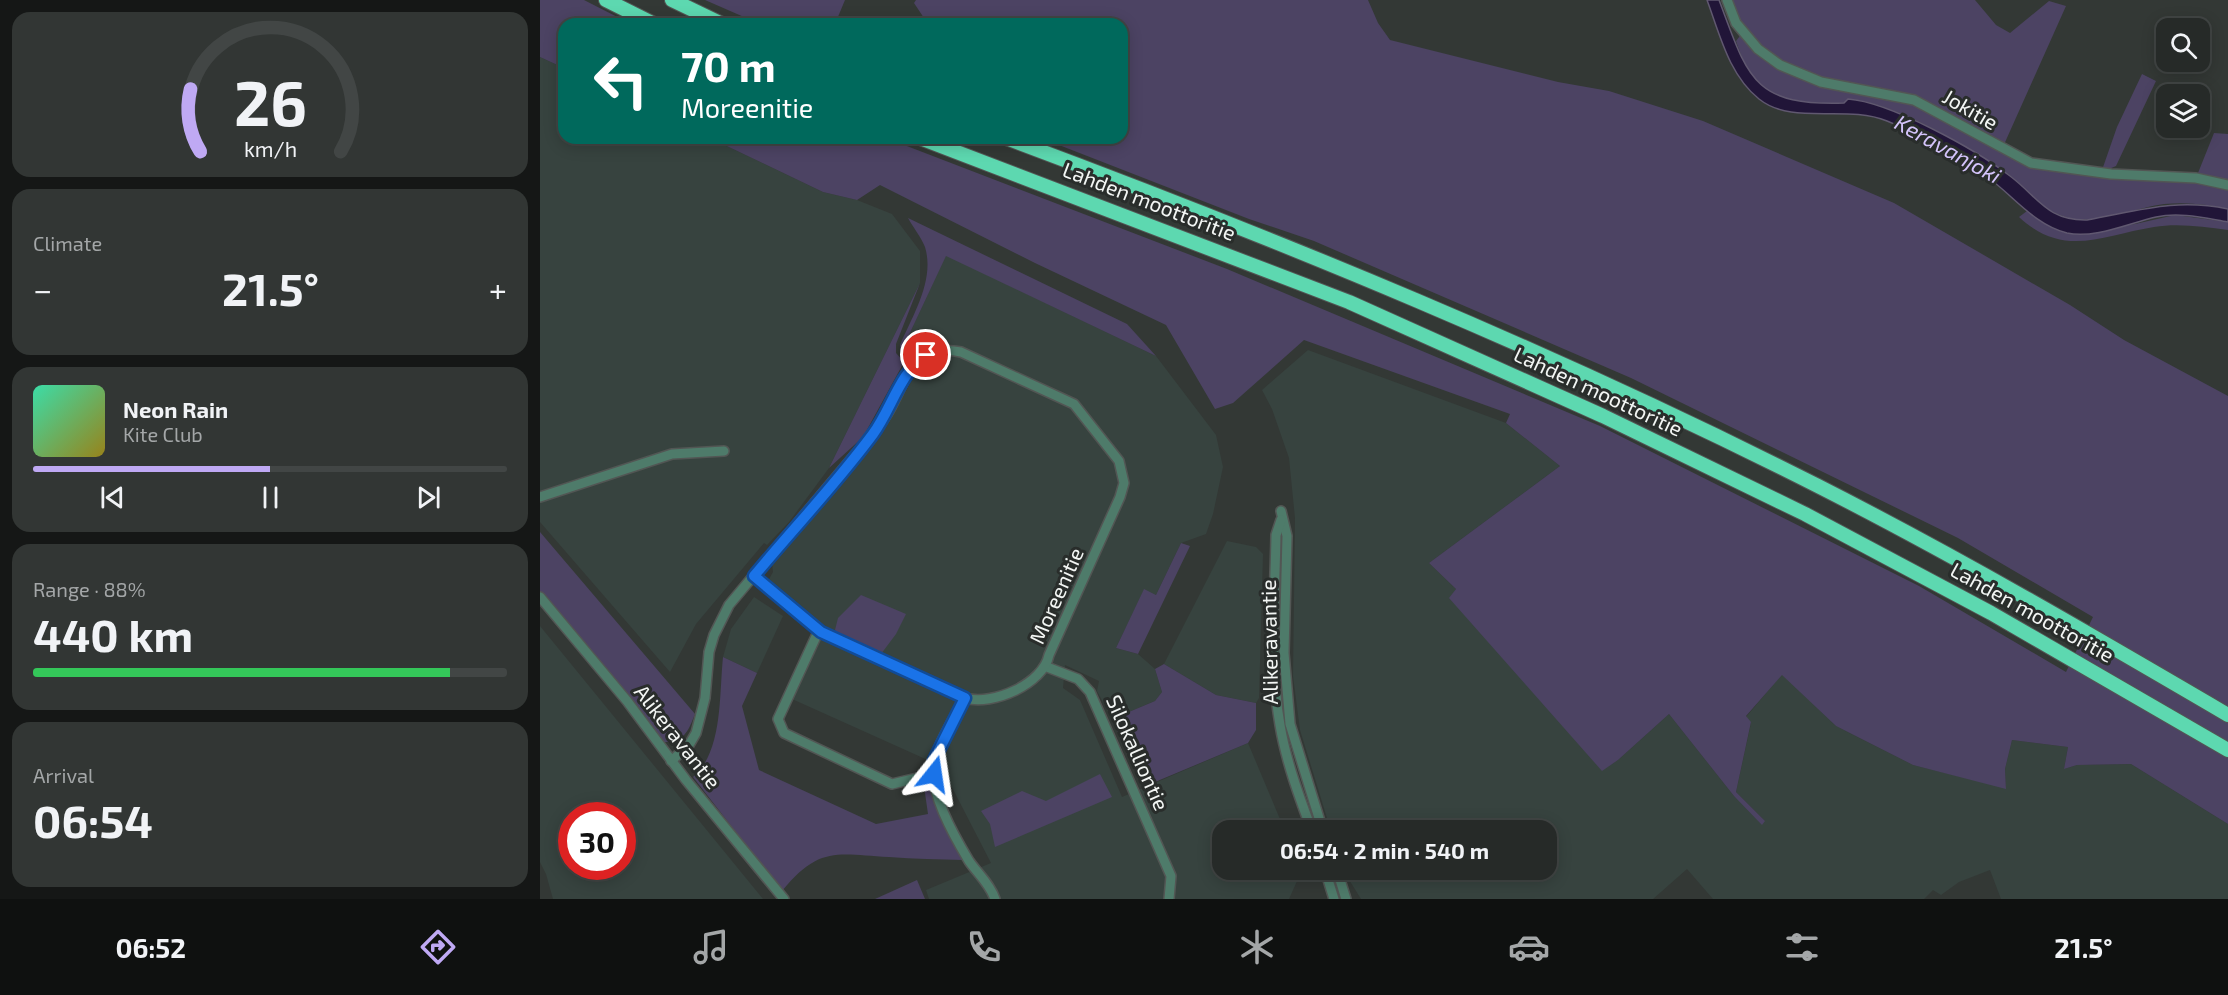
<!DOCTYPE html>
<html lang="en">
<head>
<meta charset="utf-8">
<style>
  :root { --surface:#262a28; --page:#323634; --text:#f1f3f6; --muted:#a4a7a8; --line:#424645; --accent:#bfa9f4 }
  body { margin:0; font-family:"Exo 2",sans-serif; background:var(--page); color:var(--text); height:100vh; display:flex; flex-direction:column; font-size:22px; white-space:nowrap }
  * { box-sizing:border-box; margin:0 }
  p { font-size:20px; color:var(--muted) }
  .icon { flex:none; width:33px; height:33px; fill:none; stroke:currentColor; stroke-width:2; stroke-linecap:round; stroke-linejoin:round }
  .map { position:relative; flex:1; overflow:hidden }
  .drawer { display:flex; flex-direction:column; gap:12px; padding:12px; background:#151716; width:540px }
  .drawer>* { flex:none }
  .guide { position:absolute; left:18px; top:18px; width:570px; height:126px; border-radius:18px; box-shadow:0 3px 15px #0003,0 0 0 2px var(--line); background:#00695c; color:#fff; overflow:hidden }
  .buttons { position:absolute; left:1616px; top:18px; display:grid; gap:12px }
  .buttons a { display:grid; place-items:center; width:54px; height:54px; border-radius:12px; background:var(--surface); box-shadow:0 3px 15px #0003,0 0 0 2px var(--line); font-size:30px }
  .speed { position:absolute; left:18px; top:802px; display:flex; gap:12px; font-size:30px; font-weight:700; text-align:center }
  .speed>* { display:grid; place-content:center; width:78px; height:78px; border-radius:50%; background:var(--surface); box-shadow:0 3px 15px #0003,0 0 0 2px var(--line); line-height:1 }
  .speed .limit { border:9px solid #d22; background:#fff; color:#111 }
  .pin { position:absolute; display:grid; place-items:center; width:51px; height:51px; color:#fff; margin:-26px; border:3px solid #fff; border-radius:50%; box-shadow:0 2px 6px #0007 }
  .me { position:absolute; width:66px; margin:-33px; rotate:15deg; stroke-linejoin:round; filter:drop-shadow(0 0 4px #0008) }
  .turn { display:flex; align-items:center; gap:21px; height:126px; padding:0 24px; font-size:27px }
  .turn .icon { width:78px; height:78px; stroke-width:2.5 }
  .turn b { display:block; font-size:42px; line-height:51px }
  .big { font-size:45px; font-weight:700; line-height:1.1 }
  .drawer .widget { flex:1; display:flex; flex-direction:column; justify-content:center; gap:9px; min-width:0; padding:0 21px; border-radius:18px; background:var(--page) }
  .drawer .dial { align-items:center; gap:0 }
  .dial svg { height:156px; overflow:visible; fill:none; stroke:var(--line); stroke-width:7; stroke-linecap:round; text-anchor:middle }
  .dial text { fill:var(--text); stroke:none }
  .song { display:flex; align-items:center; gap:18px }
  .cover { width:72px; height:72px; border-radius:9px; background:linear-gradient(135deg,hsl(160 70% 55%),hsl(50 70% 35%)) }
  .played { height:6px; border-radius:3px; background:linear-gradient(90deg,var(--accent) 50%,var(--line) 50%) }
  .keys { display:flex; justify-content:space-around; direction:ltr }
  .heat { display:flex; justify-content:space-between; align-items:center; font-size:33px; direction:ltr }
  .charge { height:9px; border-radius:4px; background:linear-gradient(90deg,#34c759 88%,var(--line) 0) }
  .trip { position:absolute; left:672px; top:820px; width:345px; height:60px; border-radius:18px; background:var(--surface); box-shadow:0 3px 15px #0003,0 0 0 2px var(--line); font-weight:700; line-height:60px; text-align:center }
  .dock { display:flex; height:96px; justify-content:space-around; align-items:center; background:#0f1110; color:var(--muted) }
  .dock .icon { width:42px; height:42px }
  .dock .active { color:var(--accent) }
  .dock b { font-size:27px; color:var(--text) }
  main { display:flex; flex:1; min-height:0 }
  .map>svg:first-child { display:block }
  .built { fill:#37433f; fill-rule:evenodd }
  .green { fill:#4c4363 }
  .water { fill:#211538; stroke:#605870; stroke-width:1.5 }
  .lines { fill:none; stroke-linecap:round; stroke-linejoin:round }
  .minor-casing { stroke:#525654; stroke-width:12 }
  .highway-casing { stroke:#525654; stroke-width:16 }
  .minor { stroke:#4e7b6a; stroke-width:9 }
  .highway { stroke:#5dd8b0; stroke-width:14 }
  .route-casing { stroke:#114b97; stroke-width:15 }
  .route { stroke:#1a73e8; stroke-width:10 }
  .labels { text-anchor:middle; stroke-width:6; stroke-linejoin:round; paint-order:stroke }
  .street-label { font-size:21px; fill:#f3f6f4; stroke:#292d2b }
  .water-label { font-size:22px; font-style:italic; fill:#d3c3fa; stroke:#292d2b }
</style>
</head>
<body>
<main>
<section class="drawer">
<div class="widget dial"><svg viewBox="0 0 100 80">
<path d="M14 69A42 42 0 1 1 86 69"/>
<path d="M14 69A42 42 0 0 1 9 37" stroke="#bfa9f4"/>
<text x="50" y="56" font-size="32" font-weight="700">26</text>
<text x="50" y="72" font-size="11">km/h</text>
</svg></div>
<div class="widget"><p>Climate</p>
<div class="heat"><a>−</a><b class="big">21.5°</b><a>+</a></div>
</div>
<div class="widget">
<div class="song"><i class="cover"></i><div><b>Neon Rain</b><p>Kite Club</p></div></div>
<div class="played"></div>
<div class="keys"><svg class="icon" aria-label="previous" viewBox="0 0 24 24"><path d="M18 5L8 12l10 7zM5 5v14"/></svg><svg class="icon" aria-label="pause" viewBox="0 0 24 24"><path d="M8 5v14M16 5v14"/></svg><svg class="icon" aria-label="next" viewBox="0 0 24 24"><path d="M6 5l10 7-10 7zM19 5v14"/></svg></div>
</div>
<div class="widget"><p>Range · 88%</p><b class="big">440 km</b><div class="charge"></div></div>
<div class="widget"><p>Arrival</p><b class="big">06:54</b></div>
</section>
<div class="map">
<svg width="1688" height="899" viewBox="0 0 1688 899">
  <rect width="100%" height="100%" fill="#333835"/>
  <!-- built -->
  <g class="built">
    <polygon points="0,57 24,68 24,138 170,138 283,192 317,200 352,214 380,251 380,283 289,468 249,522 227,545 224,543 156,624 130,672 0,522"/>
    <polygon points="406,255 616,356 676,435 683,467 673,514 666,534 641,543 616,595 604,590 576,648 598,654 615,669 622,692 615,701 572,719 557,691 559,681 525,665 523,688 540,700 582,797 708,743 745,831 682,831 682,870 762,870 749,899 389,899 386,890 451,863 401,766 252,699 287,627 276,621 228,581 233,572 232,563 346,425 382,363 368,337"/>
    <polygon points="768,350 966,423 1020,466 889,563 916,589 910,598 1062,770 1078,760 1129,714 1194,796 1225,821 1196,792 1211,723 1206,717 1242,674 1296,726 1373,765 1466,788 1465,769 1472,740 1528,747 1524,769 1537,765 1591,764 1688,824 1688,899 1461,899 1450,870 1419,882 1401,895 1393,890 1384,899 1173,899 1147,869 1113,899 821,899 803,870 1006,870 1006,831 791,831 760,730 753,676 755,518 749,458 732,409 722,390"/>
    <polygon points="687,541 716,547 723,554 719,698 716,703 676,695 624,664"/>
    <polygon points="214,597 243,616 217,673 183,657 191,629"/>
    <path d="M0,626L223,899H13L6,874L0,862ZM32,816H82V867H32Z"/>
  </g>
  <!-- green -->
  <g class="green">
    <polygon points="0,0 44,0 91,24 24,24 24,68 0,57"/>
    <polygon points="165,0 305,0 295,24 220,24"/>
    <polygon points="376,0 828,0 838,23 850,40 1018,82 1069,91 1163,121 1354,203 1530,305 1584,340 1688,396 1688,824 1591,764 1537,765 1524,769 1528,747 1472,740 1465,769 1466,789 1373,765 1296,726 1242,675 1206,716 1211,722 1196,792 1225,821 1222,825 1194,796 1129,714 1078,760 1062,771 909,598 916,589 889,563 1020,466 966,423 970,414 764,340 693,403 675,409 626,325 495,263 340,185 317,200 283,192 170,138 346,138 687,269 1060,426 1379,586 1526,672 1553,617 1418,538 1091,378 774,241 709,219 501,138 582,138 582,24 388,24 374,3"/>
    <path d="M1187,0H1435L1456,25L1470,33L1509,1L1526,6L1462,149L1491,163L1561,173L1577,127L1602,74L1616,81L1576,166L1562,172L1656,178L1674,133L1688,134V209C1667,204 1646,202 1624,204C1595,208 1554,226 1526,217C1498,209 1490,190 1468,174C1430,147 1354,102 1308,99L1304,103C1247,105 1215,100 1196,41L1203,32Z"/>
    <path d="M1487,211L1501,221L1527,233L1595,224L1635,215L1688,222V230C1663,227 1639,223 1614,227C1563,235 1524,259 1479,217Z"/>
    <path d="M368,218L587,324L616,356L406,256L368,337L374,352L366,357L360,351V345C373,315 395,280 385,247C381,237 373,227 368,218Z"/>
    <polygon points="380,283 356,344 356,353 364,362 323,437 289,468"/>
    <path d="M0,532L155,714C148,732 144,742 124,742L89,696L0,597Z"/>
    <polygon points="641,543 650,546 598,654 576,648 604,589 616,595"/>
    <polygon points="321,595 366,614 356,634 341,654 298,635 295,630 298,618"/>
    <path d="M183,657L217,673L202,706L219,770L336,824L388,814L383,779L388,781L406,827L423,860C399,859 374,859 349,857C296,854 279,846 242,891L153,777C183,752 179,695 183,657Z"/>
    <polygon points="624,664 676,695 716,703 716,730 708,743 615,782 600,781 572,719 615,701 622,692 615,669"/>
    <polygon points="560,774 572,797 455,847 450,824 441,811 482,791 506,801"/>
    <polygon points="377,880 385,899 335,899"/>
  </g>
  <!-- water -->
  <path class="water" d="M1167,0H1179C1208,77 1212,106 1304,103L1308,99C1350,102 1435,149 1470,176C1498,197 1507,221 1547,220C1598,211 1635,198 1688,209V222C1664,218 1640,212 1616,217C1589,223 1555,239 1527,233C1494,225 1473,195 1446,176C1416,153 1382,135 1347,121C1306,104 1253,126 1219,99C1189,75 1180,35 1167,0Z"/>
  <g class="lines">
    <defs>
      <g id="minor">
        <polyline points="1187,0 1196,23 1218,49 1240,65 1281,82 1374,100 1491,163 1571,174 1656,178 1688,185"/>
        <polyline points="0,497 132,454 184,451"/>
        <polyline points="741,511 747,536 744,653 750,724 783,831"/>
        <path d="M741,520L736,535C735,598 729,663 740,725C746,761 759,796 772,831"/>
        <polyline points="0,597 87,701 146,780 244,899"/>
        <polyline points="279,630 238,719 244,733 352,784 394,774"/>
        <polyline points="507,667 538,679 550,692 631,876 629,899"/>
        <path d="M425,698C416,715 398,743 394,761C388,791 414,836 429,861C438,874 450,884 455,899"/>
        <path d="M131,761L149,745L156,733L165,698L169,652L174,635L189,605L313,457C327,442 340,427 350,409C368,376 373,343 421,352L534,404L579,461L584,483L580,497L509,655C503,684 453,706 425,698L281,631L214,576"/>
        <polyline points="785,870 794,899"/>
        <polyline points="797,870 806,899"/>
      </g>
      <g id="highway">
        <polyline points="66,0 114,24"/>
        <polyline points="132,0 182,24"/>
        <polyline points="380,138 809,302 1063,416 1265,514 1451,613 1688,750"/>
        <path d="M466,138C743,241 1015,353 1278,486C1418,557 1553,636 1688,715"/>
      </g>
    </defs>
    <!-- minor casing -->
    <use href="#minor" class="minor-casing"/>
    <!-- highway casing -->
    <use href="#highway" class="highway-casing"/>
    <!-- minor -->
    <use href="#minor" class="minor"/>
    <!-- highway -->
    <use href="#highway" class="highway"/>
  </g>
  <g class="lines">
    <defs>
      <path id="route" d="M386,355C359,374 352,408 333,434C296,484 253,529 214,576L281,632L425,698L394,760V774"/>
    </defs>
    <!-- route casing -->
    <use href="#route" class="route-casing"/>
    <!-- route -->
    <use href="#route" class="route"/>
  </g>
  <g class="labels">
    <!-- street labels -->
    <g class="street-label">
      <text transform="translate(1430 110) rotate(30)" y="7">Jokitie</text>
      <text transform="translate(609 202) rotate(21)" y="7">Lahden moottoritie</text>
      <text transform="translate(1058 392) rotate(25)" y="7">Lahden moottoritie</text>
      <text transform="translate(517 596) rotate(-66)" y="7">Moreenitie</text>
      <text transform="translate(1492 613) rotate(29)" y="7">Lahden moottoritie</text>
      <text transform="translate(730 642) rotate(-91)" y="7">Alikeravantie</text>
      <text transform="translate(137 737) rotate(52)" y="7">Alikeravantie</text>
      <text transform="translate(597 753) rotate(66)" y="7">Silokalliontie</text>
    </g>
    <!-- water labels -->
    <g class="water-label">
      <text transform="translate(1408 149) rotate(29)" y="8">Keravanjoki</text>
    </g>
  </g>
</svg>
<div class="buttons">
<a><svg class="icon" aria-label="search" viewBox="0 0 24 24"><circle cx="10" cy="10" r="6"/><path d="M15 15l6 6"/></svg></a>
<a><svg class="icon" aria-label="layers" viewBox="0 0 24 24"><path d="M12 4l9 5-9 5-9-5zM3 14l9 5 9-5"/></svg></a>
</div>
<div class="speed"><div class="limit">30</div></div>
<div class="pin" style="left:386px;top:355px;background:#d93025"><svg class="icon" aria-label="arrive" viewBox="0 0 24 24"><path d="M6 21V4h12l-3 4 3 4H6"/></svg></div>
<svg class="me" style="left:394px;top:774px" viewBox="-20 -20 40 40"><path d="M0-17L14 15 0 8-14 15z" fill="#1a73e8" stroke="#fff" stroke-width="4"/></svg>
<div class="trip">06:54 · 2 min · 540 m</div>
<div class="guide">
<div class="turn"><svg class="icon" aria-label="left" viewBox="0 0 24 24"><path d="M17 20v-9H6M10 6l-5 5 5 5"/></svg><div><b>70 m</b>Moreenitie</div></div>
</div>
</div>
</main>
<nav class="dock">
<b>06:52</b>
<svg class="icon active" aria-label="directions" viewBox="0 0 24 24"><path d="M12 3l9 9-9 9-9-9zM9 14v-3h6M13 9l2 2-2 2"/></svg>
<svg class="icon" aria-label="music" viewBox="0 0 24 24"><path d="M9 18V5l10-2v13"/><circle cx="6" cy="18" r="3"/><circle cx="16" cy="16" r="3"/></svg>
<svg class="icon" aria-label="phone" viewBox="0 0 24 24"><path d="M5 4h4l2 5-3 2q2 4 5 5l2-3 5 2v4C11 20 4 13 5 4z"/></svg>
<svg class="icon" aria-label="climate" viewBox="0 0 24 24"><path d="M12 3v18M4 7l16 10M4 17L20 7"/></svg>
<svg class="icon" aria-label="car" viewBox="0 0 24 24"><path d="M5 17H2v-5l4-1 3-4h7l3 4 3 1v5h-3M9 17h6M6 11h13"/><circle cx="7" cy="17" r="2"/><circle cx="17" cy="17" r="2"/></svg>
<svg class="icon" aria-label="filters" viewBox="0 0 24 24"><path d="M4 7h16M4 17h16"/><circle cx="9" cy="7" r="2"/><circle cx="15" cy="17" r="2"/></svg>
<b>21.5°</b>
</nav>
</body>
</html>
